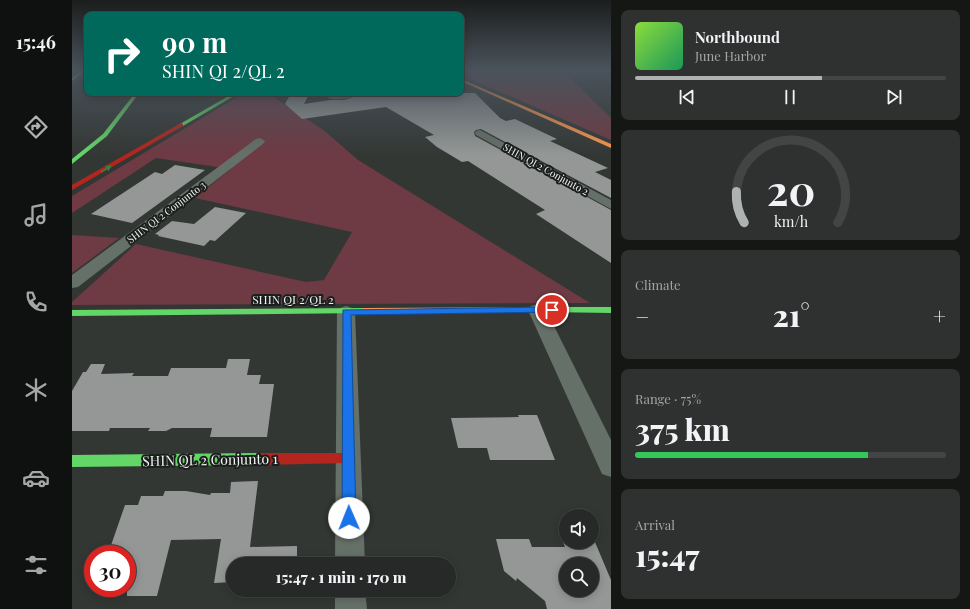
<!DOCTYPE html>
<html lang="en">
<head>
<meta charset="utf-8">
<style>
  :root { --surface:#262927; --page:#2e312f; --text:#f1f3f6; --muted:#a4a6a7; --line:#424544; --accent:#aeb2b0 }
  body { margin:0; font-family:"Playfair Display",serif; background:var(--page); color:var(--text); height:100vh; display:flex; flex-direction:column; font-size:15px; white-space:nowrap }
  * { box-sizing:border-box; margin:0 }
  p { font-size:13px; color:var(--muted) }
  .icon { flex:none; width:22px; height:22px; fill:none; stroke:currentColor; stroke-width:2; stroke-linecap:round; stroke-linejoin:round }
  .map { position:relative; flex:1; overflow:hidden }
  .panel { display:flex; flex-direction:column; gap:10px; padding:10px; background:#151715; width:359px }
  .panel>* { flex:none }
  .top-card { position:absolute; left:12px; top:12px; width:380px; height:84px; border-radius:8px; box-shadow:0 2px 10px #0003,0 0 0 1px var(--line); background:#00695c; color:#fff; overflow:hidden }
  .controls { position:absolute; left:487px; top:509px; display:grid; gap:8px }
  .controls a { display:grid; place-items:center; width:40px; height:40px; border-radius:50%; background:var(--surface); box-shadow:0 2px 10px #0003,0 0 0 1px var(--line); font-size:20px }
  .speed { position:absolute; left:12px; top:545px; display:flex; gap:8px; font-size:20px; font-weight:700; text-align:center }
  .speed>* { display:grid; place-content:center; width:52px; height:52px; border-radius:50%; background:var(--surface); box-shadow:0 2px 10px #0003,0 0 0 1px var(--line); line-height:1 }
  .speed .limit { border:6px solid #d22; background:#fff; color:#111 }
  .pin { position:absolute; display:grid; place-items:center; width:34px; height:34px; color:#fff; margin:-17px; border:2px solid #fff; border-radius:50%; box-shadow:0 1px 4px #0007 }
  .me { position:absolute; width:44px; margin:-22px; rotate:359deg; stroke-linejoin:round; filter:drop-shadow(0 0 3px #0008) }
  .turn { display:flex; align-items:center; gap:14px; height:84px; padding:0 12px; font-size:18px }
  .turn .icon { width:52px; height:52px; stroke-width:2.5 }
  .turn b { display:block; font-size:28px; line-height:34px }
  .big { font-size:30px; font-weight:800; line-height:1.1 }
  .panel .tile { flex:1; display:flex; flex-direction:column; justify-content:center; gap:6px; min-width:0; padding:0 14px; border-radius:8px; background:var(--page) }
  .panel .dial { align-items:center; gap:0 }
  .dial svg { height:104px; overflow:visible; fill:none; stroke:var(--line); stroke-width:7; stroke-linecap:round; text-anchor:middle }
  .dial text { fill:var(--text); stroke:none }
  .song { display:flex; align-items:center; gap:12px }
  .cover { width:48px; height:48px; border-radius:6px; background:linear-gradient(135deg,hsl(90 70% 55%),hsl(150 70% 35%)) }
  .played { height:4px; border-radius:2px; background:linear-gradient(90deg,var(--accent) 60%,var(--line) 60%) }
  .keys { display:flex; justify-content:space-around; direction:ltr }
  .heat { display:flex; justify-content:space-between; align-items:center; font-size:22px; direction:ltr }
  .charge { height:6px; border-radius:3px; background:linear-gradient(90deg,#34c759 75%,var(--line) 0) }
  .trip { position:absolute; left:154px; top:557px; width:230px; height:40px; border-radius:20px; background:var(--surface); box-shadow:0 2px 10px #0003,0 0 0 1px var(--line); font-weight:800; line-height:40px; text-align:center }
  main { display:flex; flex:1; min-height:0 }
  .menu { display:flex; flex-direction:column; width:72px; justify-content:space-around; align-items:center; background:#0f1010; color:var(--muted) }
  .menu .icon { width:28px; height:28px }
  .menu .active { color:var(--accent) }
  .menu b { font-size:18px; color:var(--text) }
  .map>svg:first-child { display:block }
  .green { fill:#6e3a43 }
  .building { fill:#949795; fill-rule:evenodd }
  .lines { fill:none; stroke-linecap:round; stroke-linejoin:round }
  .street { fill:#657068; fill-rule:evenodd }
  .fast { fill:#63d668; fill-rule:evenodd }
  .slow { fill:#ff974d; fill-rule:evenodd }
  .jam { fill:#b3261e; fill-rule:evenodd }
  .oneway { fill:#3f7a42 }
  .route { fill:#1a73e8; stroke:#114b97 }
  .labels { text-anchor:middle; stroke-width:4; stroke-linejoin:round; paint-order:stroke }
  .far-street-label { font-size:10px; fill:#f1f5f2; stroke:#1b1e1c }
  .street-label { font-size:12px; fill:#f1f5f2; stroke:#1b1e1c }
  .near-street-label { font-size:14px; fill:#f1f5f2; stroke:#1b1e1c }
</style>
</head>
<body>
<main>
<nav class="menu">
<b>15:46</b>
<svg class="icon active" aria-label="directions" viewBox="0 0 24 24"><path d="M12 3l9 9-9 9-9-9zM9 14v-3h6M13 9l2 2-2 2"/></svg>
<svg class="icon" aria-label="music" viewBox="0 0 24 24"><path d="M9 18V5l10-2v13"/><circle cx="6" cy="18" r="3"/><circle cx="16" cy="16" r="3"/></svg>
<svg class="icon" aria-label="phone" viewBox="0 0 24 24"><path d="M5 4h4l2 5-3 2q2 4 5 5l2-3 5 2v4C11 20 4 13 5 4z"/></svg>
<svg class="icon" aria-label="climate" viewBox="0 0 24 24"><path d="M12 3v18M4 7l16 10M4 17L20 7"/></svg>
<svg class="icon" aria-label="car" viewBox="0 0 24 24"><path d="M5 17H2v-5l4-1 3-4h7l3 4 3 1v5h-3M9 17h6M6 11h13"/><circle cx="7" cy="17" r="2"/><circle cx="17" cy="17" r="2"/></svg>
<svg class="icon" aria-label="filters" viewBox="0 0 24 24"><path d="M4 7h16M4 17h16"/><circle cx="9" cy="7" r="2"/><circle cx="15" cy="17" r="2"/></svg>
</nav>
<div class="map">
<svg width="539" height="609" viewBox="0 0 539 609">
  <rect width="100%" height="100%" fill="#333734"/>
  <!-- green -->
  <g class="green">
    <polygon points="389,69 489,69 539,118 539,140 389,75"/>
    <polygon points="172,93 196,93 254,132 286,160 518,303 0,305 0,302 64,244 234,282 252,280 280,232 123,198 159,169 84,158 0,213 0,196"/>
    <polygon points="0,235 47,238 0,273"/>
  </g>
  <!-- building -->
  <g class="building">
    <polygon points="219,93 237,94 232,104 258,100 272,100 288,95 313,93 403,93 428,118 434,121 443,119 485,139 478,141 536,168 523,172 539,180 539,198 409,129 404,130 402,132 403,136 539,210 539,263 464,214 473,210 396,161 390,162 365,147 353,137 362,135 314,107 230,119 213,104"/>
    <polygon points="103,165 133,170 60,223 19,214 83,172 90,174"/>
    <polygon points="143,207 174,213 143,241 138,240 132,246 86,236 87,235 83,234 100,221 122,224"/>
    <polygon points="156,359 178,359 175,375 189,375 187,384 202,384 195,437 138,437 140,428 100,428 94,431 76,431 78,428 38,428 37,431 0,431 0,391 11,372 14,372 19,364 33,364 29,374 62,373 60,376 96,376 99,368 154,368"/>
    <polygon points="446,415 465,415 483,460 418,460 415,448 386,448 379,418 447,417"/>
    <polygon points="186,481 178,547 225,546 225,564 161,564 161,582 142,583 149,539 99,540 85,596 55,596 55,554 36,554 53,505 66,505 69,496 91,496 93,491 114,491 138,495 139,493 158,493 159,482"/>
    <path d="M520,535L539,580V609H475L473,601L445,578L444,581L432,571L424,539H457L460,547H493L491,542H518L520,546ZM494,564H520V590H494Z"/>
  </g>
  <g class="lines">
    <!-- street -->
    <g class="street">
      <path d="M268,93H289C284,98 260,102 255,97L256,95Z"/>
      <polygon points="408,130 539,200 539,209 404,135 403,133 404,131"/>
      <polygon points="188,138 193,141 192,143 6,287 0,288 0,275 184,139"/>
      <polygon points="465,304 471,306 474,310 539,440 539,477 530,474 456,310 459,306"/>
      <polygon points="274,306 280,308 283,312 293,564 263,564 265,312 268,308"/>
      <polygon points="263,590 293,590 295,609 263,609"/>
    </g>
    <!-- fast -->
    <g class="fast">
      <polygon points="0,69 15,69 15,71 13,71 0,81 0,78 8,71 0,71"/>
      <polygon points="63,93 67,93 35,136 0,164 0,159 31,134"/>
      <polygon points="162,93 167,93 111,126 106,125"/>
      <polygon points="477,307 539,307 539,313 474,312 472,310"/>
      <polygon points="292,308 297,311 295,313 0,316 0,310"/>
      <polygon points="189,453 193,455 195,459 193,463 189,465 0,467 0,455"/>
    </g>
    <!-- slow -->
    <g class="slow">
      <polygon points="389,79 539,144 539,148 389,81"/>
      <polygon points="477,307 482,310 480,312 292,314 287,311 292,308"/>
    </g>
    <!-- jam -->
    <g class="jam">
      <polygon points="109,123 111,124 111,126 0,190 0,185"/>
      <polygon points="189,453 276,453 280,454 282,458 280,462 276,463 189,465 185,463 183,459 185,455"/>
    </g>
  </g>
  <!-- one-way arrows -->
  <defs><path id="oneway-solid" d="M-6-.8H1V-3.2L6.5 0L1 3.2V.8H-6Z"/></defs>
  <use class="oneway" href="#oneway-solid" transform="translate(34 169) rotate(-30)"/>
  <!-- sky -->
  <linearGradient id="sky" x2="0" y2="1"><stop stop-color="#1c1e1d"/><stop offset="0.45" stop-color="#4a535c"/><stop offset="1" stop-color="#4a535c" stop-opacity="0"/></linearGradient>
  <rect width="539" height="155" fill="url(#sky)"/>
  <!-- route -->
  <polygon class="route" points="480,307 485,310 483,312 279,315 284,518 282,523 277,525 272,523 270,518 271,310"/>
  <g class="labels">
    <!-- far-street labels -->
    <g class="far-street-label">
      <text transform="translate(474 169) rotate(29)" y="4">SHIN QI 2 Conjunto 2</text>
      <text transform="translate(94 212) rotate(-37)" y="4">SHIN QI 2 Conjunto 3</text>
    </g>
    <!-- street labels -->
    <g class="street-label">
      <text x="221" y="304">SHIN QI 2/QL 2</text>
    </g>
    <!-- near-street labels -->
    <g class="near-street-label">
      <text transform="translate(138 460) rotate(-1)" y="5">SHIN QL 2 Conjunto 1</text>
    </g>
  </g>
</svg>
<div class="controls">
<a><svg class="icon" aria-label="sound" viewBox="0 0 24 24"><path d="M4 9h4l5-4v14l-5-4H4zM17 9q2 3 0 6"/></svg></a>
<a><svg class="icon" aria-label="search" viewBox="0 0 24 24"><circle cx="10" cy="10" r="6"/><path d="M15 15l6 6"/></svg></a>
</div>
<div class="speed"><div class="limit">30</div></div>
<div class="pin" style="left:480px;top:310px;background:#d93025"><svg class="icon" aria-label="arrive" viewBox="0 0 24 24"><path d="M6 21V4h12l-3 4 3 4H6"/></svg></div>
<svg class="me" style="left:277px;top:518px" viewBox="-20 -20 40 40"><circle r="19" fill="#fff"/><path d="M0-13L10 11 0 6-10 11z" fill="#1a73e8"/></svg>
<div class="trip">15:47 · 1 min · 170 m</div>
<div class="top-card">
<div class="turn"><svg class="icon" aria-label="right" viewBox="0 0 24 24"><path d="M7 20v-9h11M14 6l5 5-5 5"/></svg><div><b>90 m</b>SHIN QI 2/QL 2</div></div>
</div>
</div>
<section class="panel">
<div class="tile">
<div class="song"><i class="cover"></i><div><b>Northbound</b><p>June Harbor</p></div></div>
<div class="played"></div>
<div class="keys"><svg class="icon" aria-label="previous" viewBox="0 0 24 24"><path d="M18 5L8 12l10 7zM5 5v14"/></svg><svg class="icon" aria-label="pause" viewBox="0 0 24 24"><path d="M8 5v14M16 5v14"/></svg><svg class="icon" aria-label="next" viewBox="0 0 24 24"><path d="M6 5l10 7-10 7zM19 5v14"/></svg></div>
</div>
<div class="tile dial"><svg viewBox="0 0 100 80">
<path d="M14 69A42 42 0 1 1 86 69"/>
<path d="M14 69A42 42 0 0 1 8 45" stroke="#aeb2b0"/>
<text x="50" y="56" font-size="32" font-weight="700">20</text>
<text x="50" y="72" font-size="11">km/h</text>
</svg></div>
<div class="tile"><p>Climate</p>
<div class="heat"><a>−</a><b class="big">21°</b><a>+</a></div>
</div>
<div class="tile"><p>Range · 75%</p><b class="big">375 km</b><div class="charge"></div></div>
<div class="tile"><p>Arrival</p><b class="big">15:47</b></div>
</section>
</main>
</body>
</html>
